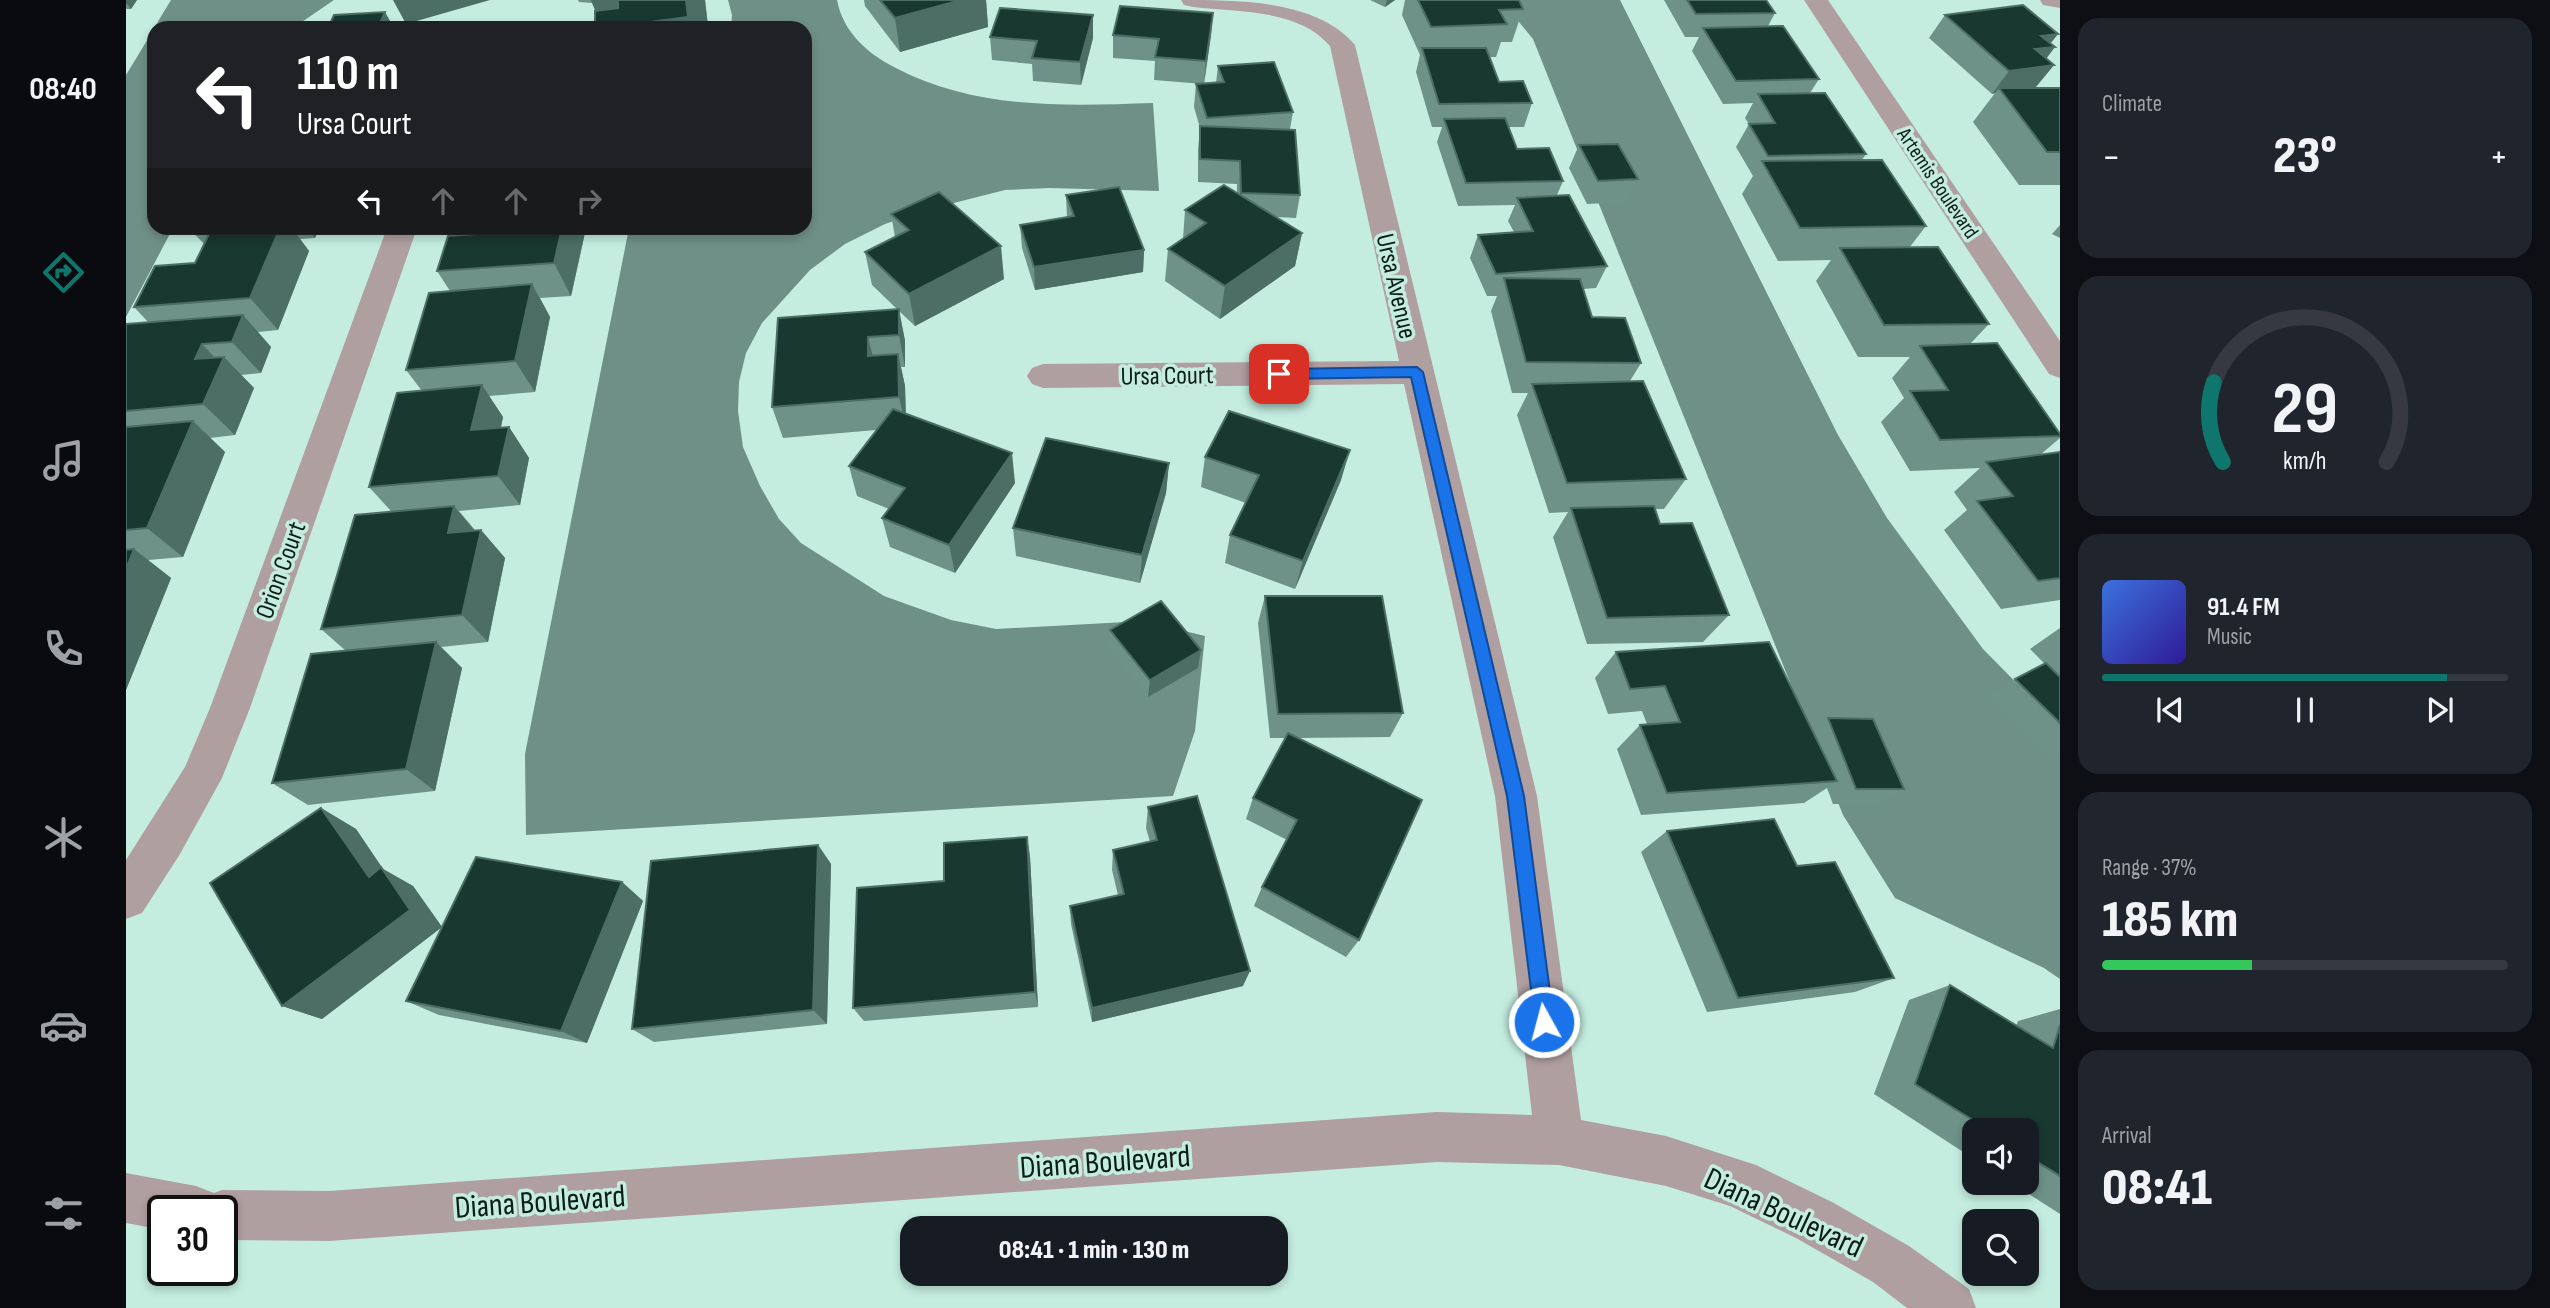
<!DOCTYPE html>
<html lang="en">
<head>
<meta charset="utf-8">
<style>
  :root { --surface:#171b24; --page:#20242c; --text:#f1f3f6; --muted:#9ea1a6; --line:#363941; --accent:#0f766e }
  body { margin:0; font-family:"Sofia Sans Condensed",sans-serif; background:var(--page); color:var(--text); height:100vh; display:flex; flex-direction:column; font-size:26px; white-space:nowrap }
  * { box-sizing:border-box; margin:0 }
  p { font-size:23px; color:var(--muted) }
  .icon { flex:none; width:38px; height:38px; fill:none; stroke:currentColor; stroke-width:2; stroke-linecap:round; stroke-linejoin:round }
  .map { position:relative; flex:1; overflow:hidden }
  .side { display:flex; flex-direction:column; gap:18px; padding:18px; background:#0d0f14; width:490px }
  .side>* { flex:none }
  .guide { position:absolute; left:21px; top:21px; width:665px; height:214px; border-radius:21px; box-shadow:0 4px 10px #0003; background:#202124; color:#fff; overflow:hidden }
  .controls { position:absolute; left:1836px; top:1118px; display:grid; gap:14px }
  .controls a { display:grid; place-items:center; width:77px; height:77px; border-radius:14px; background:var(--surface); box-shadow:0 4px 10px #0003; font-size:35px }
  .speed { position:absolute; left:21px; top:1195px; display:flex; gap:14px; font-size:35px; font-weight:700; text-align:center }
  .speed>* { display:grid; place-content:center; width:91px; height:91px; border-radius:50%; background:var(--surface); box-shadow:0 4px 10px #0003; line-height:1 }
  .speed .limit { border:4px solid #111; border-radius:10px; background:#fff; color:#111 }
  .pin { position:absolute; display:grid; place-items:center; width:60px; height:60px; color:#fff; margin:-30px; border-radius:14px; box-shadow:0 4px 10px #0006 }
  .me { position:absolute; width:77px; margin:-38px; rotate:353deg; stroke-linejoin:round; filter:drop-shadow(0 0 5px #0008) }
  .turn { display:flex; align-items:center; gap:24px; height:147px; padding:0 35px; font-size:32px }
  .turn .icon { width:91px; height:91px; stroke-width:2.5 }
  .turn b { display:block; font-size:49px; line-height:60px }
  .lanes { display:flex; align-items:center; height:66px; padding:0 35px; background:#0003; justify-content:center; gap:35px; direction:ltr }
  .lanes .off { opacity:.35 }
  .big { font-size:52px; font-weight:800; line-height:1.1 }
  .side .card { flex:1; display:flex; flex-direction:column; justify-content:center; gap:10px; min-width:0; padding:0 24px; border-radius:21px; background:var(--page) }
  .side .dial { align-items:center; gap:0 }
  .dial svg { height:182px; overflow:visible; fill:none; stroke:var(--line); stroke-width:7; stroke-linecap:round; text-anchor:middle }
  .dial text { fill:var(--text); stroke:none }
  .song { display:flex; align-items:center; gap:21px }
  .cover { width:84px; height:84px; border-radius:10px; background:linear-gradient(135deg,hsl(220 70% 55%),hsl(250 70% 35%)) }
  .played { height:7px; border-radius:4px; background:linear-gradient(90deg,var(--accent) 85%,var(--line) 85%) }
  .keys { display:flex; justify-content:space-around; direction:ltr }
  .heat { display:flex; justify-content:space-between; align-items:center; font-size:38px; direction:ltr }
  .charge { height:10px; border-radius:5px; background:linear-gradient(90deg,#34c759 37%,var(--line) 0) }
  .trip { position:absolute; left:774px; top:1216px; width:388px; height:70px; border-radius:21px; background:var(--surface); box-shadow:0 4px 10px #0003; font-weight:800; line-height:70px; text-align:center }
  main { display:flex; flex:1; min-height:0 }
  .menu { display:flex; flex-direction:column; width:126px; justify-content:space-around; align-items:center; background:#090b0e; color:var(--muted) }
  .menu .icon { width:49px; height:49px }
  .menu .current { color:var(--accent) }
  .menu b { font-size:32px; color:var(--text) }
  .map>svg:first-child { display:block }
  .water { fill:#6f9086 }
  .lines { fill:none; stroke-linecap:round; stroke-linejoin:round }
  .minor { fill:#b09fa1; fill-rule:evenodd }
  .wall { fill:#6e9288 }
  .shaded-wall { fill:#4c6e65 }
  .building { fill:#193830; stroke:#4c6e65; stroke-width:2 }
  .route { fill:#1a73e8; stroke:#114b97; stroke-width:2 }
  .labels { text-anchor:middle; stroke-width:7; stroke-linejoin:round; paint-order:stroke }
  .far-street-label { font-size:21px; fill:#0c1c17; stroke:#c4ede0 }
  .street-label { font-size:26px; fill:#0c1c17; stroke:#c4ede0 }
  .near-street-label { font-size:32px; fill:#0c1c17; stroke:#c4ede0 }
</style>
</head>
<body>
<main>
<nav class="menu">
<b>08:40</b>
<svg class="icon current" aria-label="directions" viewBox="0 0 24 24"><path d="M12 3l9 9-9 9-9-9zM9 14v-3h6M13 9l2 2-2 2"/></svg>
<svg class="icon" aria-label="music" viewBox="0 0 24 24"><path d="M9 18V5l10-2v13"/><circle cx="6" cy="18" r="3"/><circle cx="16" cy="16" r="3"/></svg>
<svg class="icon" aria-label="phone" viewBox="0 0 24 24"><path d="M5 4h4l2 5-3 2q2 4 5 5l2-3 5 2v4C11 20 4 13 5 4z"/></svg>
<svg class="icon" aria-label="climate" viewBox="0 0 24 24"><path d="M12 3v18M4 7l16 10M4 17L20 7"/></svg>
<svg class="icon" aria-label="car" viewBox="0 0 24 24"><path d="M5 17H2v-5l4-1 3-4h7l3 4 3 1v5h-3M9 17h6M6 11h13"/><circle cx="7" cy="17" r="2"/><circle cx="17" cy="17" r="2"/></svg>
<svg class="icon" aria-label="filters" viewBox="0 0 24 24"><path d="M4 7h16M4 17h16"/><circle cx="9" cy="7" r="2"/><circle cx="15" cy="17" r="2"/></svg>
</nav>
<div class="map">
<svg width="1934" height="1308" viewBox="0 0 1934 1308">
  <rect width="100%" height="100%" fill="#c4ede0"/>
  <!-- water -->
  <g class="water">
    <polygon points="45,0 208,0 167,28 28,28"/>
    <path d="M602,0H711C717,32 741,53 768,67C849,110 938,106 1027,103L1033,191L923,188L879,190L804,209L759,224L719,244L684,270L636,323L620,353L613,382L612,411L617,447L634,486L653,519L675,543L758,596L825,620L870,629L1018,621L1079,636L1069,731L1047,796L400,835L399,754L503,228H679V28H605L606,15Z"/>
    <polygon points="1375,0 1494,0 1712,435 1761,518 1857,649 1934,727 1934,979 1918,968 1769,898 1717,815 1407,39"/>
    <polygon points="28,29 28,228 47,228 0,317 0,75"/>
  </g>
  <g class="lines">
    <!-- minor -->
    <g class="minor">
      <path d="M1055,0C1112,0 1192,0 1229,45L1411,796L1455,1120L1540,1136L1630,1165L1706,1202L1783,1246L1843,1289L1850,1308H1781L1747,1282L1670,1238L1604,1206L1540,1186L1433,1165L1311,1162L203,1241L96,1240V1211H37V1230L0,1223V1173L70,1186L88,1193L96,1190L203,1191L1311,1112L1406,1115L1369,796L1278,384L917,388L906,384L901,376L906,368L917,364L1273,361L1204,46C1173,9 1111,12 1067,7L1058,5Z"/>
      <polygon points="1678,0 1702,0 1934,341 1934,378 1923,374"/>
      <polygon points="1914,0 1934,0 1934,8 1917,5"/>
      <polygon points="261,228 291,228 124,708 96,778 54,854 16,913 0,919 0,860 59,767 84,708"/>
    </g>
  </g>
  <!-- wall -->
  <g class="wall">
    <polygon points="0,0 11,0 5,9 0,9"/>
    <polygon points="452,0 579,0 582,26 470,11 466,3 453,2"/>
    <polygon points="738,0 860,0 862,27 774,52 739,6"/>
    <polygon points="1244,0 1269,0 1259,7"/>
    <polygon points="1279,0 1393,0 1397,9 1386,42 1375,42 1370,57 1364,57 1373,82 1406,103 1398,127 1383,127 1391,149 1437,181 1431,195 1481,266 1470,288 1457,289 1466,317 1515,363 1504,381 1560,479 1538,509 1529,509 1534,524 1603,615 1577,642 1461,644 1427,537 1442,512 1423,513 1391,415 1402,393 1386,393 1365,311 1371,296 1361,296 1344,258 1352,235 1388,232 1382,221 1389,205 1332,206 1311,142 1316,127 1306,127 1290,72 1294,55 1276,15"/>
    <polygon points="1538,0 1640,0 1649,13 1642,26 1693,79 1684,93 1740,154 1736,160 1800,226 1783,248 1863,324 1844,344 1934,434 1934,438 1914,455 1934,452 1934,600 1875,609 1818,530 1841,510 1828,492 1854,468 1784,471 1755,422 1778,398 1766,378 1784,357 1732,357 1690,281 1705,260 1652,261 1616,194 1627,176 1610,147 1623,124 1619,118 1627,103 1597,104 1566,51 1573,37 1559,37"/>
    <polygon points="1087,13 1078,84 1090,83 1092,66 1167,112 1164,129 1174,195 1170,218 1150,217 1176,233 1169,266 1094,319 1039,281 1042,249 1057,239 1059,210 1111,194 1111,184 1072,182 1072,150 1074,128 1068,107 1070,84 1077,84 1028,80 1029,61 987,58 987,35"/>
    <polygon points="1819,15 1924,43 1920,59 1928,65 1909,88 1934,88 1934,185 1893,185 1847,122 1869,93 1866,94 1803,38"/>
    <polygon points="864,37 967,38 955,85 907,81 906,64 866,60"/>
    <polygon points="1453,145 1512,179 1501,202 1461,204 1443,168"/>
    <polygon points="940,195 1018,250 1017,272 909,290 896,248 894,225 941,217"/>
    <polygon points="765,214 878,279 789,326 773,311 779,341 779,367 775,367 779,386 780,413 889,483 829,573 764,547 756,518 763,509 731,496 723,466 750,430 657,438 646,407 771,309 746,285 739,252 769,237"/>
    <polygon points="1934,225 1934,238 1926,234"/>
    <polygon points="63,228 193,228 189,238 174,239 183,251 152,330 132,332 145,347 135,373 115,375 128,388 109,435 84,438 99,452 57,557 22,560 45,578 0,690 0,324 23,323 8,307 69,263 78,244"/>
    <polygon points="334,228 460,228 445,296 414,298 424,317 409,392 363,396 377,417 375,428 383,427 403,458 394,505 333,511 349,530 355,530 379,558 362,642 315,647 336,668 309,791 182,805 146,783 220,651 195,629 265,511 243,487 296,391 280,370 324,291 311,271 338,235"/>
    <polygon points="1079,457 1215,480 1169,589 1099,563 1104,535 1120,503 1075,487"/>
    <polygon points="1043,463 1040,493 1014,583 890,556 887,528"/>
    <polygon points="1139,596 1277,713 1264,737 1172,738 1233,940 1220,957 1128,906 1136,887 1161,840 1120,819 1127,798 1160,738 1144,738 1132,623"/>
    <polygon points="1934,628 1934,757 1927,761 1862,697 1889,679 1919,664 1904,649"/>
    <polygon points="984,630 1072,668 1022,697 983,648"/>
    <polygon points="1490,652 1686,731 1702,718 1778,789 1753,804 1707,804 1701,788 1678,803 1515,815 1491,749 1514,725 1521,724 1516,711 1482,714 1469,678"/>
    <polygon points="1022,807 1117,986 966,1022 945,924 944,906 992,895 986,870 987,850 1024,842 1020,828"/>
    <polygon points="195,808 230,829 257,869 287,886 316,927 496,882 517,901 461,1043 313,1015 280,1001 316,927 196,1019 156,1006"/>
    <polygon points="1541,831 1671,866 1768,978 1729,992 1581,1012 1515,852"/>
    <polygon points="901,837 904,857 912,1007 738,1021 727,1008 818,881"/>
    <polygon points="692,845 705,864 701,1024 528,1042 506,1029"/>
    <polygon points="1824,985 1890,1026 1892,1021 1934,1009 1934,1214 1886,1183 1900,1183 1900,1130 1848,1130 1848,1159 1748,1094 1783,1000"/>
  </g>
  <!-- shaded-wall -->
  <g class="shaded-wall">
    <polygon points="0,0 11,0 5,9 0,3"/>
    <polygon points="267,0 364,0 280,24"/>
    <polygon points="465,0 579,0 582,26 571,28 476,28"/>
    <polygon points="835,0 860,0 862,27 774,52 769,18"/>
    <polygon points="1261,0 1269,0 1259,7"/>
    <polygon points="259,12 268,28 252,28"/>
    <polygon points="1087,13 1085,36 1078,84 1080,61"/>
    <polygon points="967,15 967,38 955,85 954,62"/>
    <polygon points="1932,34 1921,48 1929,47 1914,67 1928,65 1909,88 1873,88 1869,93 1866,94 1883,71 1915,36"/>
    <polygon points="154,228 166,228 183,251 152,330 124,298"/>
    <polygon points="181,228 193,228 189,238"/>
    <polygon points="436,228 460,228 445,296 428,263"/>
    <polygon points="1176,233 1169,266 1094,319 1099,286"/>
    <polygon points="875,246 878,279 789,326 783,294"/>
    <polygon points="1018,250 1017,272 909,290 908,267"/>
    <polygon points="406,284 424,317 409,392 389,361"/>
    <polygon points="773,309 779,341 779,367 773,335"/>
    <polygon points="117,315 145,347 135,373 106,342"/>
    <polygon points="742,337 750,369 742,356"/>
    <polygon points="76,344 95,364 98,357 128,388 109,435 77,404 69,359"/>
    <polygon points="772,354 779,386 780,428 773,397"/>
    <polygon points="356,385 377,417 367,461 345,430"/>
    <polygon points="67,421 99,452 57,557 21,528"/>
    <polygon points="383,427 403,458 394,505 372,476"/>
    <polygon points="1224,450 1215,480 1169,589 1177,561"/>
    <polygon points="886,453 889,483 829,573 823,545"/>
    <polygon points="1043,463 1040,493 1014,583 1016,555"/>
    <polygon points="328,506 352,535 322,533"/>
    <polygon points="355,530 379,558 362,642 336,615"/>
    <polygon points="8,549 45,578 0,690 0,569"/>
    <polygon points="310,642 336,668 309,791 280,769"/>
    <polygon points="1075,650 1072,668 1022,697 1024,680"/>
    <polygon points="195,808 230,829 257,869 287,886 316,927 196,1019 156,1006 243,877"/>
    <polygon points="901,837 904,857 912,1007 909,992"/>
    <polygon points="692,845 705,864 701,1024 687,1010"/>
    <polygon points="496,882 517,901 461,1043 435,1031"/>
    <polygon points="1124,971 1117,986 966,1022 966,1008"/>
  </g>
  <!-- building -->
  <g class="building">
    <polygon points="492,0 560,0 562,17 479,28 469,28 469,11 492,8"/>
    <polygon points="754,0 835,0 769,18"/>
    <polygon points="1292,0 1393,0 1397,9 1373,10 1381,24 1305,27"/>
    <polygon points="1561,0 1640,0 1649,13 1570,14"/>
    <polygon points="1897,5 1932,34 1915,36 1929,47 1909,49 1928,65 1883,71 1819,15"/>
    <polygon points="994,6 1087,13 1080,61 1029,57 1033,39 987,35"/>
    <polygon points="874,8 967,15 954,62 906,58 911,41 864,37"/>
    <polygon points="259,12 252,28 185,28 185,27 203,26 208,15"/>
    <polygon points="1657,26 1693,79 1610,81 1577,28"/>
    <polygon points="1296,48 1360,48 1373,82 1397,81 1406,103 1313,104"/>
    <polygon points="1148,62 1167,112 1081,118 1070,84 1098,82 1092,66"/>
    <polygon points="1873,88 1934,88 1934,152 1921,152"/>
    <polygon points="1699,93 1740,154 1642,156 1623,124 1649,123 1632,94"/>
    <polygon points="1379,118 1391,149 1423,148 1437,181 1340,183 1318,119"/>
    <polygon points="1074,126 1169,130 1174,195 1115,193 1114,161 1074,159"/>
    <polygon points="1492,144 1512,179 1472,181 1453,145"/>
    <polygon points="1756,160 1800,226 1674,228 1636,161"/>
    <polygon points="1098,185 1176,233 1099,286 1042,249 1080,223 1059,210"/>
    <polygon points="993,187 1018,250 908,267 894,225 948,216 940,195"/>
    <polygon points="813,192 875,246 783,294 739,252 783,230 765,214"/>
    <polygon points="1443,195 1481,266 1370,274 1352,235 1407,231 1391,198"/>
    <polygon points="86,228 154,228 124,298 8,307 29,266 69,263"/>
    <polygon points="352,228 436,228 428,263 311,271 322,236 350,234"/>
    <polygon points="1812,247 1863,324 1758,325 1714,248"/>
    <polygon points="1378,278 1454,279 1466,317 1499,318 1515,363 1400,362"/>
    <polygon points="406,284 389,361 280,370 303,293"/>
    <polygon points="773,309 773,335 742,337 742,356 772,354 773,397 646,407 652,318"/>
    <polygon points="117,315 106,342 76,344 69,359 98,357 77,404 0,411 0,324"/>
    <polygon points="1871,343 1934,434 1934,436 1814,440 1784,391 1822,390 1794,346"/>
    <polygon points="1517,381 1560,479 1441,483 1406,384"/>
    <polygon points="356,385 345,430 383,427 372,476 243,487 271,393"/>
    <polygon points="767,409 886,453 823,545 756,518 779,488 723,466"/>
    <polygon points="1103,411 1224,450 1177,561 1104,535 1133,475 1079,457"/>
    <polygon points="67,421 21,528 0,530 0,427"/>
    <polygon points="920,438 1043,463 1016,555 887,528"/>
    <polygon points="1934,452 1934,578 1912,581 1851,501 1887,496 1860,462"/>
    <polygon points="328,506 322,533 355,530 336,615 195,629 229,515"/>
    <polygon points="1528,506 1534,524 1566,523 1603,615 1481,618 1445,508"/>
    <polygon points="8,549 0,569 0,550"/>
    <polygon points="1139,596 1256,596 1277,713 1152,714"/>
    <polygon points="1035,601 1075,650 1024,680 984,630"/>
    <polygon points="310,642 280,769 146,783 185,654"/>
    <polygon points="1643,642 1711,781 1541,793 1514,725 1554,722 1539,686 1504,689 1490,652"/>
    <polygon points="1920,663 1934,677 1934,723 1889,679"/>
    <polygon points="1702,718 1747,719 1778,789 1730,789"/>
    <polygon points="1162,733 1296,800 1233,940 1136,887 1171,820 1127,798"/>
    <polygon points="1071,796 1124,971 966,1008 944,906 998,894 987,850 1031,840 1022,807"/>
    <polygon points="195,808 243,877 255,867 284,910 156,1006 84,883"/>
    <polygon points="1648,819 1671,866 1709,862 1768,978 1612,998 1541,831"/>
    <polygon points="901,837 909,992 727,1008 731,888 818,881 818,843"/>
    <polygon points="692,845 687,1010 506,1029 525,861"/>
    <polygon points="350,857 496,882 435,1031 280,1001"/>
    <polygon points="1824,985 1927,1048 1934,1025 1934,1176 1900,1155 1900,1130 1863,1130 1789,1084"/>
  </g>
  <!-- route -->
  <polygon class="route" points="1291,367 1297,372 1398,796 1428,1022 1425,1029 1418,1032 1412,1029 1409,1022 1381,796 1285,377 1153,379 1146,374 1153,369"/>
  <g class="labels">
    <!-- far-street labels -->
    <g class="far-street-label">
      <text transform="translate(1812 183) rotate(56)" y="7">Artemis Boulevard</text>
    </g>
    <!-- street labels -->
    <g class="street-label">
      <text transform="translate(1271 286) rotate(77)" y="9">Ursa Avenue</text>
      <text transform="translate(1041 375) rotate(-1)" y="9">Ursa Court</text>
      <text transform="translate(154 570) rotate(-70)" y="9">Orion Court</text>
    </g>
    <!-- near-street labels -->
    <g class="near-street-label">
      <text transform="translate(979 1161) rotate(-4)" y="11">Diana Boulevard</text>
      <text transform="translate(414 1201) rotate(-4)" y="11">Diana Boulevard</text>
      <text transform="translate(1658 1212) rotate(25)" y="11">Diana Boulevard</text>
    </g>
  </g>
</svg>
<div class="controls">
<a><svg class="icon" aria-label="sound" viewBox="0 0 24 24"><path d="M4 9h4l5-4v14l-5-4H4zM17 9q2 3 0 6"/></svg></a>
<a><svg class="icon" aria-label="search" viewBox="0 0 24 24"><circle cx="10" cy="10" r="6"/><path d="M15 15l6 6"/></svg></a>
</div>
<div class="speed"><div class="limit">30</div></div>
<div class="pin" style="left:1153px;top:374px;background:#d93025"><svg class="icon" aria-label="arrive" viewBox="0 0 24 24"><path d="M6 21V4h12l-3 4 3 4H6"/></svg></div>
<svg class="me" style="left:1418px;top:1022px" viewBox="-20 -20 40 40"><circle r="17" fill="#1a73e8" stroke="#fff" stroke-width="3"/><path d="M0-11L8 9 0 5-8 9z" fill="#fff"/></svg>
<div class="trip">08:41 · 1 min · 130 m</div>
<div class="guide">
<div class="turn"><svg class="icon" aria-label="left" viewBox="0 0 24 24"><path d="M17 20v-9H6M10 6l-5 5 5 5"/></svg><div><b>110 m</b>Ursa Court</div></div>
<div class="lanes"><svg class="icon" aria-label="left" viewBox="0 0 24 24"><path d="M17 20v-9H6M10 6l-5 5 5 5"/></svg><svg class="icon off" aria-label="ahead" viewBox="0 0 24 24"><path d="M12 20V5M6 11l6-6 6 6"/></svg><svg class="icon off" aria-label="ahead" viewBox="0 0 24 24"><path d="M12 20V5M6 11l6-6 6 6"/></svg><svg class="icon off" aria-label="right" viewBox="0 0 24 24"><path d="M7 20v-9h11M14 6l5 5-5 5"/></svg></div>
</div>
</div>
<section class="side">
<div class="card"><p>Climate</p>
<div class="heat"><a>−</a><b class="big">23°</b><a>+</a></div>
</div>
<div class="card dial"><svg viewBox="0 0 100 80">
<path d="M14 69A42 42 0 1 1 86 69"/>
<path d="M14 69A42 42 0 0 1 10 34" stroke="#0f766e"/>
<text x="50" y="56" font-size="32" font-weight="700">29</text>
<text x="50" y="72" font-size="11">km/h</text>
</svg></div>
<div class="card">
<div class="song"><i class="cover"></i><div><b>91.4 FM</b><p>Music</p></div></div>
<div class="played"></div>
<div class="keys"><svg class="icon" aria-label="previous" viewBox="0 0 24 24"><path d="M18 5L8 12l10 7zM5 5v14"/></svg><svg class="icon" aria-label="pause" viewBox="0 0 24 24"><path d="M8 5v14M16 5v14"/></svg><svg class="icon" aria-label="next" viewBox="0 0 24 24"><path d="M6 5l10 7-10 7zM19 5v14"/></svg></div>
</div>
<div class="card"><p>Range · 37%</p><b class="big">185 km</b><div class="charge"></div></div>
<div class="card"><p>Arrival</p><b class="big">08:41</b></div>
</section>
</main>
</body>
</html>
